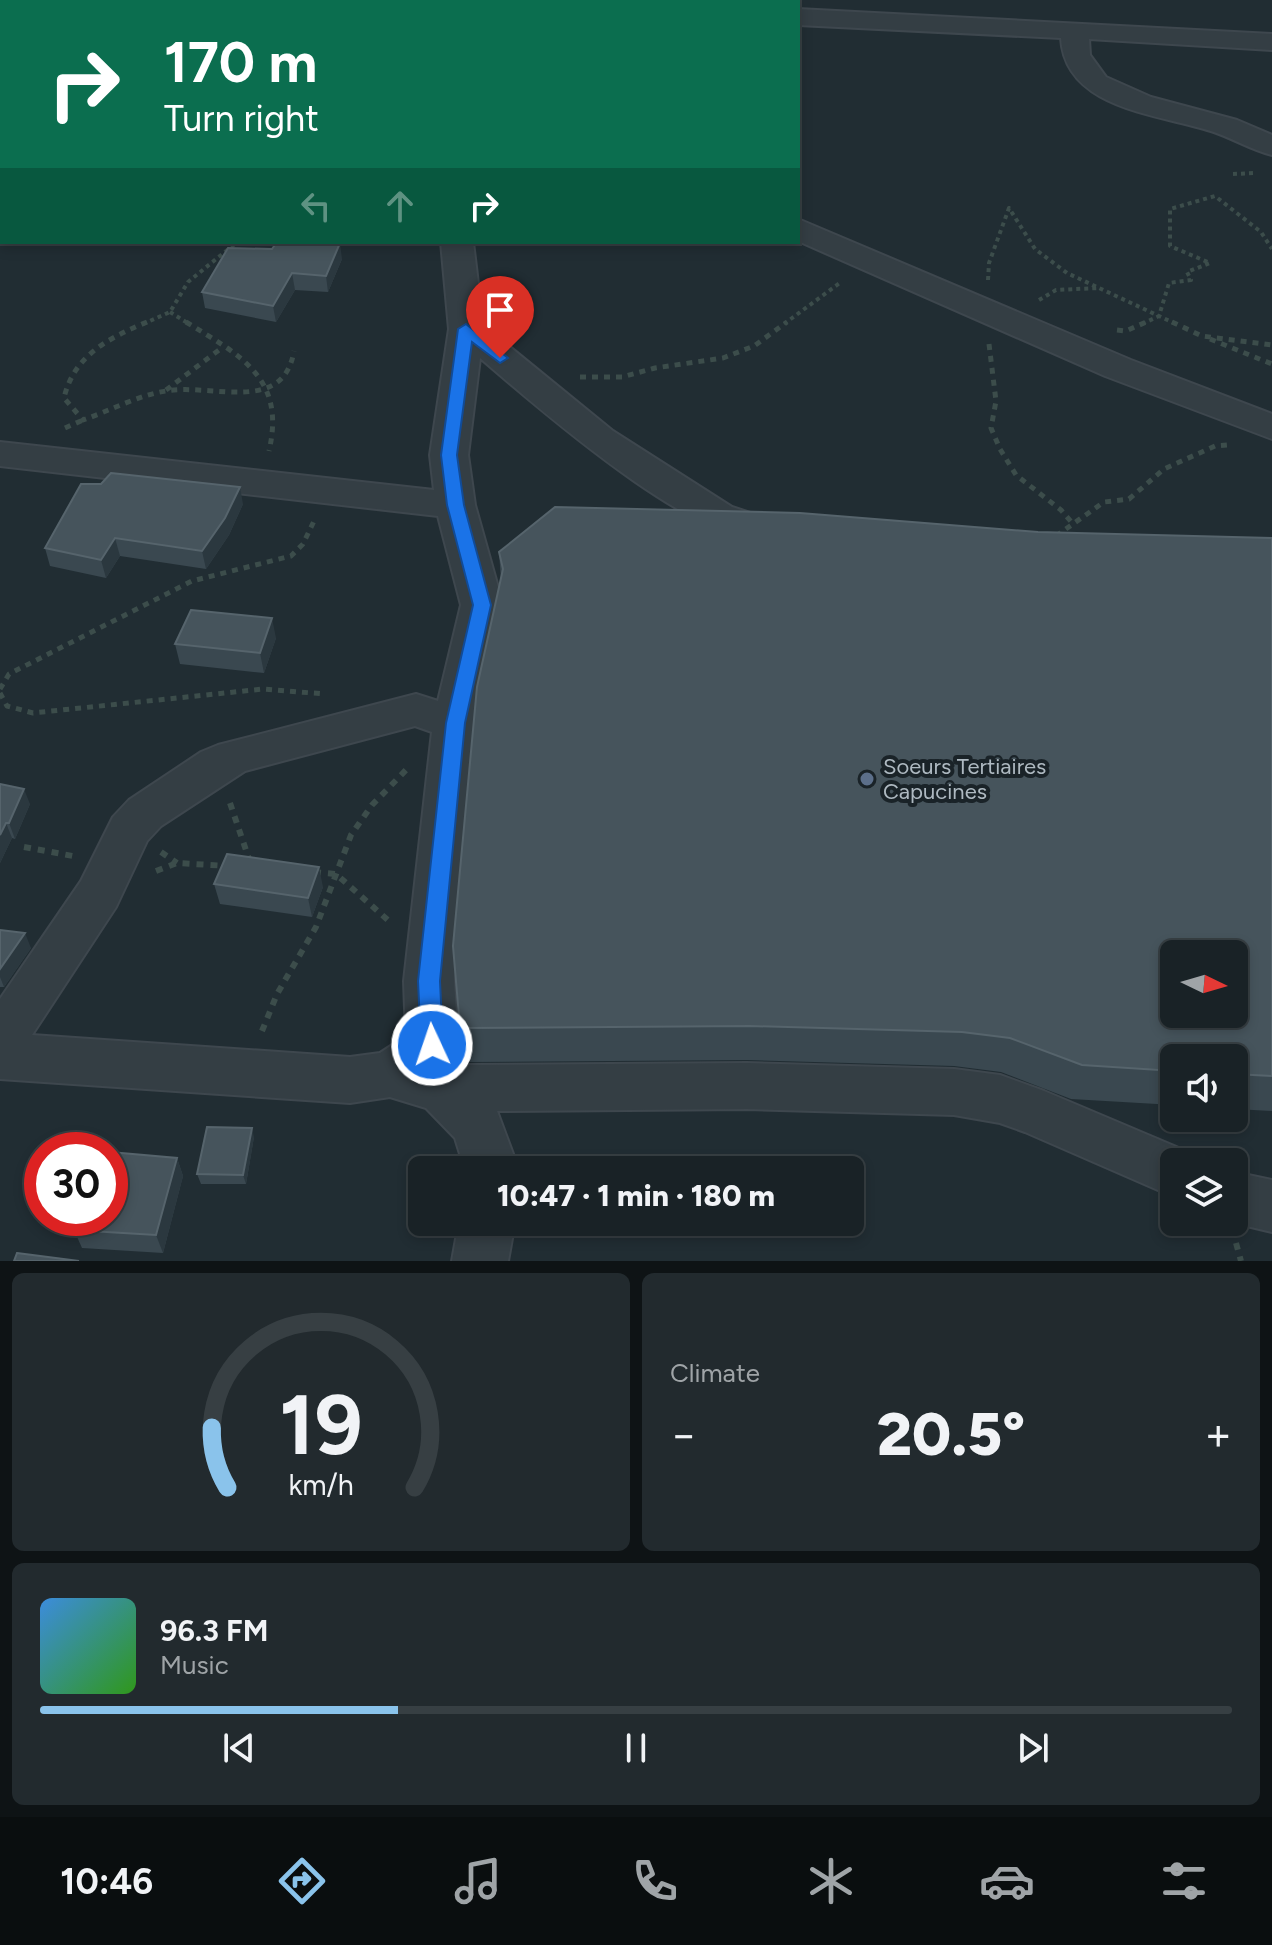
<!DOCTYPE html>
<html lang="en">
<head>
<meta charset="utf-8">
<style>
  :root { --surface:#192226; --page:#222a2e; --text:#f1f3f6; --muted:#9fa4a7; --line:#373f43; --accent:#8ac3eb }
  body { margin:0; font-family:Figtree,sans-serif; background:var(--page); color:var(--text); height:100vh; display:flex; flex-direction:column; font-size:30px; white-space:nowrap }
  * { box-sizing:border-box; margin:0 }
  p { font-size:26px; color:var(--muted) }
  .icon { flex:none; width:44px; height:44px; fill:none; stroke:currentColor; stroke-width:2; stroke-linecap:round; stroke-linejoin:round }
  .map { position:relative; height:1261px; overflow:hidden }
  .side { display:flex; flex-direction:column; gap:12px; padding:12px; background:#0e1315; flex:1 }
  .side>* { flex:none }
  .top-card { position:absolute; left:0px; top:0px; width:800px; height:244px; box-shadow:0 4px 12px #0003,0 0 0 2px var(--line); background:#0b6e4f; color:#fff; overflow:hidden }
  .needle { width:52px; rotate:95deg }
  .buttons { position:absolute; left:1160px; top:940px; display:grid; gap:16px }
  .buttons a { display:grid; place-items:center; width:88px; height:88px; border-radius:12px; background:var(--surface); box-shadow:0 4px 12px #0003,0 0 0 2px var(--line); font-size:40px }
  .speed { position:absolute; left:24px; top:1132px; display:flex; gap:16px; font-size:40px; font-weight:700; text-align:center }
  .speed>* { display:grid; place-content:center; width:104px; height:104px; border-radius:50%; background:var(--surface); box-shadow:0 4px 12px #0003,0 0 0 2px var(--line); line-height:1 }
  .speed .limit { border:12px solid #d22; background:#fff; color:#111 }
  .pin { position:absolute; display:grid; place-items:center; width:68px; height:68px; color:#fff; margin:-82px -34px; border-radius:50% 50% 50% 0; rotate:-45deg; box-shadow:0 0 8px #0007 }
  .pin .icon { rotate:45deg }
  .me { position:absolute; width:88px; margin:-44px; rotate:357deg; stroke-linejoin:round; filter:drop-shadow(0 0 6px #0008) }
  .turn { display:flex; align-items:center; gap:28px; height:168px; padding:0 32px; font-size:36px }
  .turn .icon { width:104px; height:104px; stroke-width:2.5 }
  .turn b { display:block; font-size:56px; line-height:68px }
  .lanes { display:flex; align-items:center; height:76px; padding:0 32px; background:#0003; justify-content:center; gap:40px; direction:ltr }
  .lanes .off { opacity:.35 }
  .big { font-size:60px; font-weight:800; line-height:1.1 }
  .side .tile { flex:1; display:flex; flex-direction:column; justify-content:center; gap:12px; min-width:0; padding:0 28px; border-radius:12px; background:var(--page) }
  .side .dial { align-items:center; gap:0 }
  .dial svg { height:208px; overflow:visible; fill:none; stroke:var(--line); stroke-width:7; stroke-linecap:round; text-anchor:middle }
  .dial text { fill:var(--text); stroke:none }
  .song { display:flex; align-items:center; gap:24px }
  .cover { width:96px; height:96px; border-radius:12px; background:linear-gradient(135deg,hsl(210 70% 55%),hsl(110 70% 35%)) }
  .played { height:8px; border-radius:4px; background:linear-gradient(90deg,var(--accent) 30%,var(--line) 30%) }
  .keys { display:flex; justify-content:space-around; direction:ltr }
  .heat { display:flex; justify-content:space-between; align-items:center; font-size:44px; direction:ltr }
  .side .tiles { flex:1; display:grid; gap:12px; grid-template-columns:1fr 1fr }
  .tile:last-child { grid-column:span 2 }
  .trip { position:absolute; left:408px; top:1156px; width:456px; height:80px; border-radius:12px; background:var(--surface); box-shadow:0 4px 12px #0003,0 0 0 2px var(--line); font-weight:800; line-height:80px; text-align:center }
  .menu { display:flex; height:128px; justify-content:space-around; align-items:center; background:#0a0e0f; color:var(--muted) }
  .menu .icon { width:56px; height:56px }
  .menu .selected { color:var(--accent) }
  .menu b { font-size:36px; color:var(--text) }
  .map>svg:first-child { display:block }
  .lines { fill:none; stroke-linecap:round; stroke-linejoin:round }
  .street-casing { stroke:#3e474e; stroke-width:4 }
  .path-far2 { stroke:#3c4d4b; stroke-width:4; stroke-dasharray:4 4; stroke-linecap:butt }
  .path-far1 { stroke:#3c4d4b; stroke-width:5; stroke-dasharray:6 6; stroke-linecap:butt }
  .path { stroke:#3c4d4b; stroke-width:6; stroke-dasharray:7 7; stroke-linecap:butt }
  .street { fill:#343e44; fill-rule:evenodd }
  .wall { fill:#3a4850 }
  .shaded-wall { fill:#2b383f }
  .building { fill:#46545c; stroke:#56646c; stroke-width:2; fill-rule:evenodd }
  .route { fill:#1a73e8; stroke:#114b97; stroke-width:2 }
  .service-dot { fill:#5c6f8a; stroke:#1a2328; stroke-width:3 }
  .labels { text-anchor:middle; stroke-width:8; stroke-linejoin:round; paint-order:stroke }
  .poi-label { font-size:22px; fill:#aeb9c1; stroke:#1a2328; text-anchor:start }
</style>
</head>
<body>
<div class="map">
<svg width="1272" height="1261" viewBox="0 0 1272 1261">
  <rect width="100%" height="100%" fill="#212d33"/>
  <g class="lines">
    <defs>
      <g id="street">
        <polygon points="329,0 404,0 406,2 331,2"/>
        <rect x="494" y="0" width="28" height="2"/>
        <path d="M798,9L1272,34V50L1089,39L1090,55L1106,77L1151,97L1237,120L1272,135V155C1252,150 1234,139 1214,132C1160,114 1065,110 1061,38L798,25Z"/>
        <polygon points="798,219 1131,360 1272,414 1272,439 1105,376 798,241"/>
        <path d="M441,242H473L483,325L613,431L732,507L778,522L784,531L778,540C709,559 534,404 480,358L468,455L475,505L503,605L477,723L454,981L458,1045L462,1065L747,1063L954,1069L1000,1075L1044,1091L1193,1154L1197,1162H1174V1197L1025,1132L1000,1123L954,1115L747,1109L497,1111L519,1170H465L455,1138L426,1108L390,1097L350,1103L0,1079V999L81,881L113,817L129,800L201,752L218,745L416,694L438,701L461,605L438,516L0,466V442L434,490L430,455L449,329ZM415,726L432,732L404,981L406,1036L380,1053L350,1057L32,1035L116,907L147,841L161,826L245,771Z"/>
        <polygon points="1234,1172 1272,1180 1272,1232 1230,1222 1234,1222"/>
        <polygon points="459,1222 515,1222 508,1261 452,1261"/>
      </g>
    </defs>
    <!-- street casing -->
    <use href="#street" class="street-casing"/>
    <!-- path-far2 -->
    <g class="path-far2">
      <polyline points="1233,174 1255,173"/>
      <polyline points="988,280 989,263 1009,208 1035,249 1067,273 1176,324"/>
      <polyline points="1039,300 1056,290 1099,288"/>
      <polyline points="170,312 189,324"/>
      <polyline points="143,324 170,312 188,282 237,242"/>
      <polyline points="784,324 841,282"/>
      <polyline points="1142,324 1159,316 1169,283 1191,280 1187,272 1210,263 1170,246 1170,209 1215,196 1261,232 1272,249"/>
    </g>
    <!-- path-far1 -->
    <g class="path-far1">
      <path d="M147,322C109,338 74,355 64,398L83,420C109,411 139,395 166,391C213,383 283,415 294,351"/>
      <path d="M186,322C241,356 286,378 269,451"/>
      <polyline points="1172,322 1202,336 1272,345"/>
      <polyline points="1117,330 1126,331 1146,322"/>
      <polyline points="1210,339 1272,364"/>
      <polyline points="989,344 996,401 991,428 1000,449 1016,475 1061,510 1074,525"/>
      <polyline points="580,377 622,377 655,368 723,358 754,346 787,322"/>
      <polyline points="166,390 223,347"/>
      <polyline points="65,428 83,420"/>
      <polyline points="1056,536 1104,502 1129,499 1164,469 1215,446 1227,445"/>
      <polyline points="0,689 9,674 192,581 291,556 303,544 314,521"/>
      <polyline points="0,693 7,706 33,713 263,689 325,694"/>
    </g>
    <!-- path -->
    <g class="path">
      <polyline points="230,803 250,862"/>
      <polyline points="24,847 73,856"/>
      <polyline points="161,852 177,863"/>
      <polyline points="156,871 177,863 228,866"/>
      <polyline points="314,872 336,874 390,922"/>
      <polyline points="262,1031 277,994 316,927 351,835 372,805 406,770"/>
      <polyline points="1236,1243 1241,1261"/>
    </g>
    <!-- street -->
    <use href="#street" class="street"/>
  </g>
  <!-- wall -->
  <g class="wall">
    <polygon points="342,259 328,292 295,290 276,322 205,308 202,292"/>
    <polygon points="243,504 229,535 206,569 120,556 106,578 50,566 45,548"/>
    <polygon points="1038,532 1272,538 1272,1111 1234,1109 1234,1058 1174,1058 1174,1105 1071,1099 1001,1072 954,1066 747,1060 464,1062 460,1028 501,580 499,552"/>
    <polygon points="276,638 264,673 180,664 175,644"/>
    <polygon points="0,784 30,804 15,839 12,838 0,863"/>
    <polygon points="214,884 323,887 312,917 220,904"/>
    <polygon points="0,930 31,948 4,987 0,987"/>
    <polygon points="254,1137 246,1184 201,1184 197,1174"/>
    <polygon points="177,1158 183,1176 163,1253 82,1248 74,1230"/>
  </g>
  <!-- shaded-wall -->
  <g class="shaded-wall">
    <polygon points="315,0 325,0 326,2 313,2"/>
    <polygon points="2,20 2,31 0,33 0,22"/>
    <polygon points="340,243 342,259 328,292 326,276"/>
    <polygon points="292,273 295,290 276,322 273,306"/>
    <polygon points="240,487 243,504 229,535 206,569 202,551"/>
    <polygon points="115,538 120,556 106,578 101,560"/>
    <polygon points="272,618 276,638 264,673 260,653"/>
    <polygon points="24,789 30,804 15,839 9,823"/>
    <polygon points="6,823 12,838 0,863 0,835"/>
    <polygon points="319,867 323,887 312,917 308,898"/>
    <polygon points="25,933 31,948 4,987 0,977 0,969"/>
    <polygon points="252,1128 254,1137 246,1184 243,1175"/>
    <polygon points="177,1158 183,1176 163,1253 156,1235"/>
  </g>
  <!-- building -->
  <g class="building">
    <polygon points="218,0 247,1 248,0 315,0 313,2 217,2"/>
    <polygon points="352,0 389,0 386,2 351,2"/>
    <polygon points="396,0 423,0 462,2 395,2"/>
    <polygon points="277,242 340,243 326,276 292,273 273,306 202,292 228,248 272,249"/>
    <polygon points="111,473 240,487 225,518 202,551 115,538 101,560 45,548 81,484 101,484"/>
    <path d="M555,507L800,513L1038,532L1272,538V1076L1234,1074V1058H1174V1071L1082,1065L1010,1038L962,1032L750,1026L460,1028L453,946L477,687L503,569L499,552ZM1174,954H1234V1014H1174Z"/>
    <polygon points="191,610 272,618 260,653 175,644"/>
    <polygon points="0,784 24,789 9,823 6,823 0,835"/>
    <polygon points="227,854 319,867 308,898 214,884"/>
    <polygon points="0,930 25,933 0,969"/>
    <polygon points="207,1127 252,1128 243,1175 197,1174"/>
    <polygon points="110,1152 177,1158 156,1235 74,1230 78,1218 110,1218"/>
    <polygon points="17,1253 79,1261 14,1261"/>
  </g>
  <!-- route -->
  <polygon class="route" points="466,324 508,358 500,363 472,342 457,455 464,505 491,605 465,723 440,981 443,1045 440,1052 432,1055 424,1052 421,1045 418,981 446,723 473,605 447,505 441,455 458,329"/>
  <!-- markers -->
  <circle class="service-dot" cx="867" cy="779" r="8"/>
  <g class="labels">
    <!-- poi labels -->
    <g class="poi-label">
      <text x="883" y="774">Soeurs Tertiaires<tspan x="883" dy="25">Capucines</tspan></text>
    </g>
  </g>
</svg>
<div class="buttons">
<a><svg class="needle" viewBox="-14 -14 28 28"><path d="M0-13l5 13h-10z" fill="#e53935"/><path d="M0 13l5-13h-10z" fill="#9fa4a7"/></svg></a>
<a><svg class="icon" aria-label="sound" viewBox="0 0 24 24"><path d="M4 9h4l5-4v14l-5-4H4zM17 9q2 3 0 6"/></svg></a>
<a><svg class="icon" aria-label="layers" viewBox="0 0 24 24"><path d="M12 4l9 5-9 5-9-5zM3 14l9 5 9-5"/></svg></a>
</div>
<div class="speed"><div class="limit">30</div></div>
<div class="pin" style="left:500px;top:358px;background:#d93025"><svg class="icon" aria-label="arrive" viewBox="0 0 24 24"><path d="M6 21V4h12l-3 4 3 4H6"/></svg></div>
<svg class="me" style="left:432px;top:1045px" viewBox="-20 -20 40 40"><circle r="17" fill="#1a73e8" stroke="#fff" stroke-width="3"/><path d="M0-11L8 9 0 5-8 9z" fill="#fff"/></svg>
<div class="trip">10:47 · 1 min · 180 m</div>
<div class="top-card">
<div class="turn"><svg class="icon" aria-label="right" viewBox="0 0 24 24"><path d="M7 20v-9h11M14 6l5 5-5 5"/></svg><div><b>170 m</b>Turn right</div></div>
<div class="lanes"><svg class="icon off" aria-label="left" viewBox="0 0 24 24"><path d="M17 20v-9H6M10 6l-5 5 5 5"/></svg><svg class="icon off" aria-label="ahead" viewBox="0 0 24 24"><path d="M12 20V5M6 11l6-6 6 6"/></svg><svg class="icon" aria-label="right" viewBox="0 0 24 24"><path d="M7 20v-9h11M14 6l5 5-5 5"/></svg></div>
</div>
</div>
<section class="side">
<div class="tiles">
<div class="tile dial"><svg viewBox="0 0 100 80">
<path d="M14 69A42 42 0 1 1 86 69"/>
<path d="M14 69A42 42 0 0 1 8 46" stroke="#8ac3eb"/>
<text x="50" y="56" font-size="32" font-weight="700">19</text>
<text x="50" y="72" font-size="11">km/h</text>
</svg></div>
<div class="tile"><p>Climate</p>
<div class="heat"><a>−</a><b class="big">20.5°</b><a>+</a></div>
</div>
<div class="tile">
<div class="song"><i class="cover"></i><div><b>96.3 FM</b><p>Music</p></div></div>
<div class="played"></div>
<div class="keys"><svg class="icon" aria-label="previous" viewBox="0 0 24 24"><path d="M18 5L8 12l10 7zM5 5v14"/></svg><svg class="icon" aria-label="pause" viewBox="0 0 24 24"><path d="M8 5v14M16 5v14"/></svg><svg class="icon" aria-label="next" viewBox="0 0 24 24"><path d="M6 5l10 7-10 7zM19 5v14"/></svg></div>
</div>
</div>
</section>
<nav class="menu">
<b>10:46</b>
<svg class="icon selected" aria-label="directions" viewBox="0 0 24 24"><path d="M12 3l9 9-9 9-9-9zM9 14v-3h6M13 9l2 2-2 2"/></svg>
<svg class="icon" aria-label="music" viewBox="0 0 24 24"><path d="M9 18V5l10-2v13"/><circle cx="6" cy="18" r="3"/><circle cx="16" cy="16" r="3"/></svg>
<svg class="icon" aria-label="phone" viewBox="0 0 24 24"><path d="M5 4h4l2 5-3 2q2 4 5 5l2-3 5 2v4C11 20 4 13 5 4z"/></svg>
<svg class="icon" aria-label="climate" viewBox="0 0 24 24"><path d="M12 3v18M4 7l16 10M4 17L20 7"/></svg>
<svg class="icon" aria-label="car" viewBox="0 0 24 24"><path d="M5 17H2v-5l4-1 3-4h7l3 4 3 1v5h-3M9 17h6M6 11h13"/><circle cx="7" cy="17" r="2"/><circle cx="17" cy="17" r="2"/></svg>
<svg class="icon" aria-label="filters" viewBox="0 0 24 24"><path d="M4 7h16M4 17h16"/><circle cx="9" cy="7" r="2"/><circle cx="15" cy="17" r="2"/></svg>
</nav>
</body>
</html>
